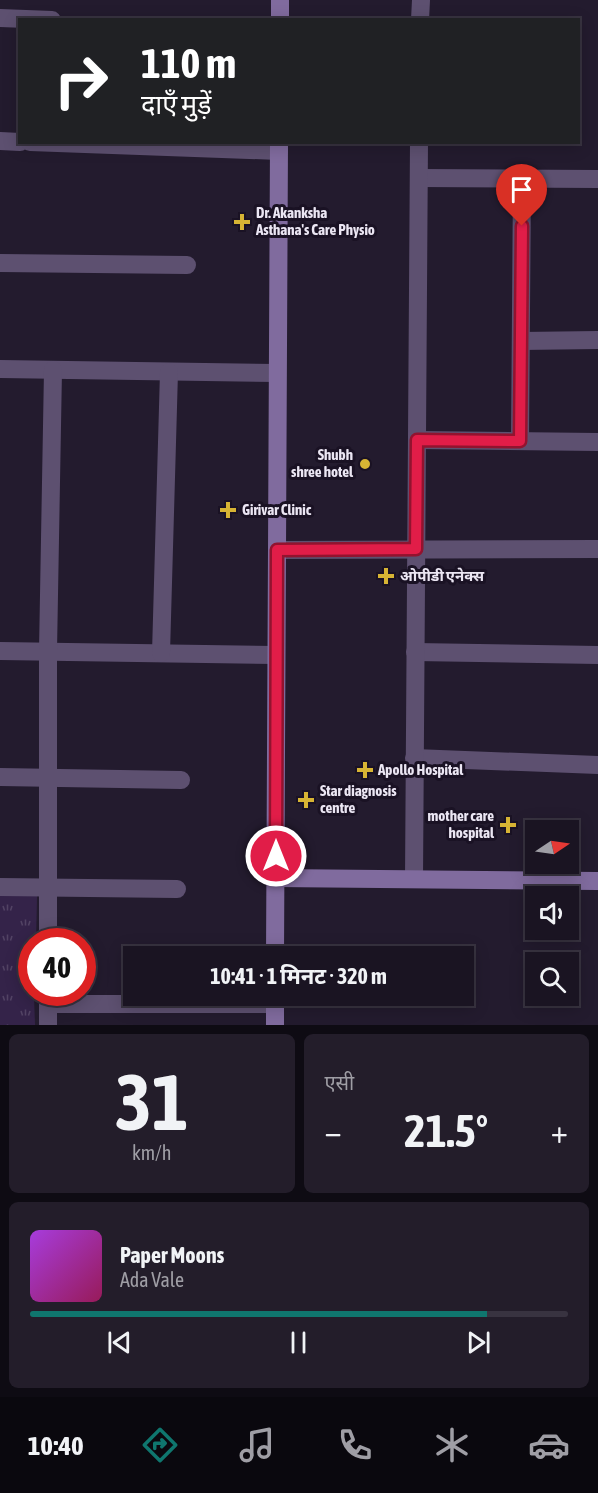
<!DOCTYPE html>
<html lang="hi">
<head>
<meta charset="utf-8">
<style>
  :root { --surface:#1a1422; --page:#231d2a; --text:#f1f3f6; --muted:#9f9ea5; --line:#383340; --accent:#0f766e }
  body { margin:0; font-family:"Asap Condensed","Noto Sans Devanagari",sans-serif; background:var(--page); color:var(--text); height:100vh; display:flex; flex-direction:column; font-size:22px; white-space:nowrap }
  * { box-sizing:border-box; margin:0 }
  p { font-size:20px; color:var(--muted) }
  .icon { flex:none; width:33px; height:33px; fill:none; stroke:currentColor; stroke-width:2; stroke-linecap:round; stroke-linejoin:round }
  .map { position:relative; height:1025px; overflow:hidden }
  .panel { display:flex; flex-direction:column; gap:9px; padding:9px; background:#0e0b13; flex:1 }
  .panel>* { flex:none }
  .hud { position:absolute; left:18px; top:18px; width:562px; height:126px; border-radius:0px; box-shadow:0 3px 15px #0003,0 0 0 2px var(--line); background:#202124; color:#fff; overflow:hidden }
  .needle { width:39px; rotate:77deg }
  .controls { position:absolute; left:525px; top:820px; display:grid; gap:12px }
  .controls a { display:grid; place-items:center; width:54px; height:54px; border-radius:0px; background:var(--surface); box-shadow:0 3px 15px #0003,0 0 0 2px var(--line); font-size:30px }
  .speed { position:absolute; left:18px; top:928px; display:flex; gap:12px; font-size:30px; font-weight:700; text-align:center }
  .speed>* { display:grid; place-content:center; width:78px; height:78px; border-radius:50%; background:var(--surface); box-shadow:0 3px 15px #0003,0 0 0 2px var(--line); line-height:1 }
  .speed .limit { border:9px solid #d22; background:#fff; color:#111 }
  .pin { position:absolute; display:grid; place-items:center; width:51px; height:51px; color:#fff; margin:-62px -26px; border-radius:50% 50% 50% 0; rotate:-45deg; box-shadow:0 0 6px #0007 }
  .pin .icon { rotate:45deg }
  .me { position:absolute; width:66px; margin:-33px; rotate:0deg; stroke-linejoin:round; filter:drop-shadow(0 0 4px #0008) }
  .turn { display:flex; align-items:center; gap:21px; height:126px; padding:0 24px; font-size:27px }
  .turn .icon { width:78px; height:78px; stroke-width:2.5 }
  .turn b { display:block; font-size:42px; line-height:51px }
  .big { font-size:45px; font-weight:700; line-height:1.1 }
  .panel .widget { flex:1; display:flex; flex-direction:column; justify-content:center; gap:9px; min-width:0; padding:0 21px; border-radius:9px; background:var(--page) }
  .panel .dial { align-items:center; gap:0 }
  .dial b { font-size:78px; line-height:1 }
  .song { display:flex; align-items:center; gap:18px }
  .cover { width:72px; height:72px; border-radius:9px; background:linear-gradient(135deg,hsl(280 70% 55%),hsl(330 70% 35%)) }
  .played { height:6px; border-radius:3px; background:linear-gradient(90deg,var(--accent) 85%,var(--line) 85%) }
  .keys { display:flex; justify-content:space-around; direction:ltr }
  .heat { display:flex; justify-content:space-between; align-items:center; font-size:33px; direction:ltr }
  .panel .tiles { flex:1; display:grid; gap:9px; grid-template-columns:1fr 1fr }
  .widget:last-child { grid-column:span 2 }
  .trip { position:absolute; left:123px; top:946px; width:351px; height:60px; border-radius:0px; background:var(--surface); box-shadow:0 3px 15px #0003,0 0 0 2px var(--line); font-weight:700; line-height:60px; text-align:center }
  .tab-bar { display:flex; height:96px; justify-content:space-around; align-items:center; background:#0a080e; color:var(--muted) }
  .tab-bar .icon { width:42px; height:42px }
  .tab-bar .on { color:var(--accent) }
  .tab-bar b { font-size:27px; color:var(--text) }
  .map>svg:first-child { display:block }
  .grass { fill:url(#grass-tufts) }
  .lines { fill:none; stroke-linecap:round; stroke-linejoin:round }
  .street { stroke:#5d5070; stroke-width:18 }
  .secondary { stroke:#806b9e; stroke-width:18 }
  .route-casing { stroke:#92132f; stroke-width:15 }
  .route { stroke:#e11d48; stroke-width:10 }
  .poi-dot { fill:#d7b434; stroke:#1a1224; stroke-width:2 }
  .labels { text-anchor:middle; stroke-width:6; stroke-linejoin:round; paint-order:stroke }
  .poi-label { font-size:15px; font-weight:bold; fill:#ebe6f3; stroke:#1a1224; text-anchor:start }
</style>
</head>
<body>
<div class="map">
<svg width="598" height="1025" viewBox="0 0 598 1025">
  <defs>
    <pattern id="grass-tufts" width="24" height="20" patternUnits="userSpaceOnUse" patternTransform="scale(1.5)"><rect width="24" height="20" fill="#342349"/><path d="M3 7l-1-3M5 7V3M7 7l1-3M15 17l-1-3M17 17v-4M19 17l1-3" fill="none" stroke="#524364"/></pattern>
  </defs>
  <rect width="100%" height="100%" fill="#231b2e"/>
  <!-- grass -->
  <polygon class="grass" points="0,891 37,896 36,942 32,942 35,1025 0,1025"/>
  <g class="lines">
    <!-- street -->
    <g class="street">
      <polyline points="0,18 52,20"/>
      <polyline points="420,20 421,0"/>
      <polyline points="0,141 20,142"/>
      <polyline points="30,142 279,151"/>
      <polyline points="419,178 598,179"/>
      <polyline points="0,263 187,265"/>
      <polyline points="521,341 598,340"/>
      <polyline points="0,369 277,373"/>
      <polyline points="417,440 598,442"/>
      <polyline points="520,441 522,180"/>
      <polyline points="277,550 598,549"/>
      <polyline points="0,651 276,655"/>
      <polyline points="415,652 598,655"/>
      <polyline points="161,653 169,372"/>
      <polyline points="414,758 598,765"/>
      <polyline points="0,777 181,780"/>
      <polyline points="414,879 419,142"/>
      <polyline points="0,887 177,889"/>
      <polyline points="48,942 48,651 53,370"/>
      <polyline points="48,1004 275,1004"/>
      <polyline points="48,1025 48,994"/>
    </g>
    <!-- secondary -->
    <g class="secondary">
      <polyline points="280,20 280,0"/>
      <polyline points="276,878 598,881"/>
      <polyline points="275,957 279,142"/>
      <polyline points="275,1025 275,996"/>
    </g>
  </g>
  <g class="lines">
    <defs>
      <polyline id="route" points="276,856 277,550 416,549 417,440 520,441 522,226"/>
    </defs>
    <!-- route casing -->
    <use href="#route" class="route-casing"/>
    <!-- route -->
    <use href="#route" class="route"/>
  </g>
  <!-- markers -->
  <g class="poi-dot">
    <path d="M239 213h6v6h6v6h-6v6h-6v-6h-6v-6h6z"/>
    <circle cx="365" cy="464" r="6"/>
    <path d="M225 501h6v6h6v6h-6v6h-6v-6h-6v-6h6z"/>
    <path d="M383 567h6v6h6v6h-6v6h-6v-6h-6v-6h6z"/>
    <path d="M362 761h6v6h6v6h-6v6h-6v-6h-6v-6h6z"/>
    <path d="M303 791h6v6h6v6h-6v6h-6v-6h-6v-6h6z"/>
    <path d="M505 816h6v6h6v6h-6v6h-6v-6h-6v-6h6z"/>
  </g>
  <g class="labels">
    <!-- poi labels -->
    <g class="poi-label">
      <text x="256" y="218">Dr. Akanksha<tspan x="256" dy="17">Asthana's Care Physio</tspan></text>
      <text x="353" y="460" text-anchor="end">Shubh<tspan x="353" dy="17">shree hotel</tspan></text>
      <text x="242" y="515">Girivar Clinic</text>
      <text x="400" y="581">ओपीडी एनेक्स</text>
      <text x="378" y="775">Apollo Hospital</text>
      <text x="320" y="796">Star diagnosis<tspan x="320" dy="17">centre</tspan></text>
      <text x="494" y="821" text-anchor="end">mother care<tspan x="494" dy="17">hospital</tspan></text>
    </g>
  </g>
</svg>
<div class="controls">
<a><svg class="needle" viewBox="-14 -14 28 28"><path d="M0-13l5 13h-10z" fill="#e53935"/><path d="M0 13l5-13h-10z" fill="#9f9ea5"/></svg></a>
<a><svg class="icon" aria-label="sound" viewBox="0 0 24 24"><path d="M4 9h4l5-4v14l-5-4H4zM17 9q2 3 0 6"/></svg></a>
<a><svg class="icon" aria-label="search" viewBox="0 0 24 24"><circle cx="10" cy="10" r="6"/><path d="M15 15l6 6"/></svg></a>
</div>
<div class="speed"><div class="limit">40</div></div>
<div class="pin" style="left:522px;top:226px;background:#d93025"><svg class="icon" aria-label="arrive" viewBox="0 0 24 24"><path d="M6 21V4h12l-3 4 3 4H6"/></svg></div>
<svg class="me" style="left:276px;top:856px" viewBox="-20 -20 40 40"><circle r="17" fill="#e11d48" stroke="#fff" stroke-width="3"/><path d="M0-11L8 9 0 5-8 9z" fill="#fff"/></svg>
<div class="trip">10:41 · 1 मिनट · 320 m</div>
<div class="hud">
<div class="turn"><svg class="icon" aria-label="right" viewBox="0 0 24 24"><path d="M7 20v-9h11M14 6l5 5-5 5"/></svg><div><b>110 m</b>दाएँ मुड़ें</div></div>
</div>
</div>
<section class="panel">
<div class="tiles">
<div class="widget dial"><b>31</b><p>km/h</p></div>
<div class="widget"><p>एसी</p>
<div class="heat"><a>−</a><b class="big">21.5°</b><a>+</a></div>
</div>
<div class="widget">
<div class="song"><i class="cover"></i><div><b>Paper Moons</b><p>Ada Vale</p></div></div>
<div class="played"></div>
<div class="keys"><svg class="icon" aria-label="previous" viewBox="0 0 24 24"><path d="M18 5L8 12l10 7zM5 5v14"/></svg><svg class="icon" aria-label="pause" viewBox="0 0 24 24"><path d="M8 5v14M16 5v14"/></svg><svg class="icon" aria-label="next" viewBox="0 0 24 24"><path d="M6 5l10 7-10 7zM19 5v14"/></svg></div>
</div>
</div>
</section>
<nav class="tab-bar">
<b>10:40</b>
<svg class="icon on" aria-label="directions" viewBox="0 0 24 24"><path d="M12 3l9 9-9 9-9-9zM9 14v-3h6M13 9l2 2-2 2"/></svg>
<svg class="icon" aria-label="music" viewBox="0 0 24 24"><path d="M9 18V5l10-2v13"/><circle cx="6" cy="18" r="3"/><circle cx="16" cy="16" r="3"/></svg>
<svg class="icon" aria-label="phone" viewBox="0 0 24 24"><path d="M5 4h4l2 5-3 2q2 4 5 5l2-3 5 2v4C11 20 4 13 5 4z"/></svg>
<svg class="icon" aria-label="climate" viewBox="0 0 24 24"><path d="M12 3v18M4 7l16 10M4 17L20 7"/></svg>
<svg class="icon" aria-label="car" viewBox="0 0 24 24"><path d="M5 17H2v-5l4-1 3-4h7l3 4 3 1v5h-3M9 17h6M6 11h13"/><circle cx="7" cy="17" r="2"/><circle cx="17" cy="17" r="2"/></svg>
</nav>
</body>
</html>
